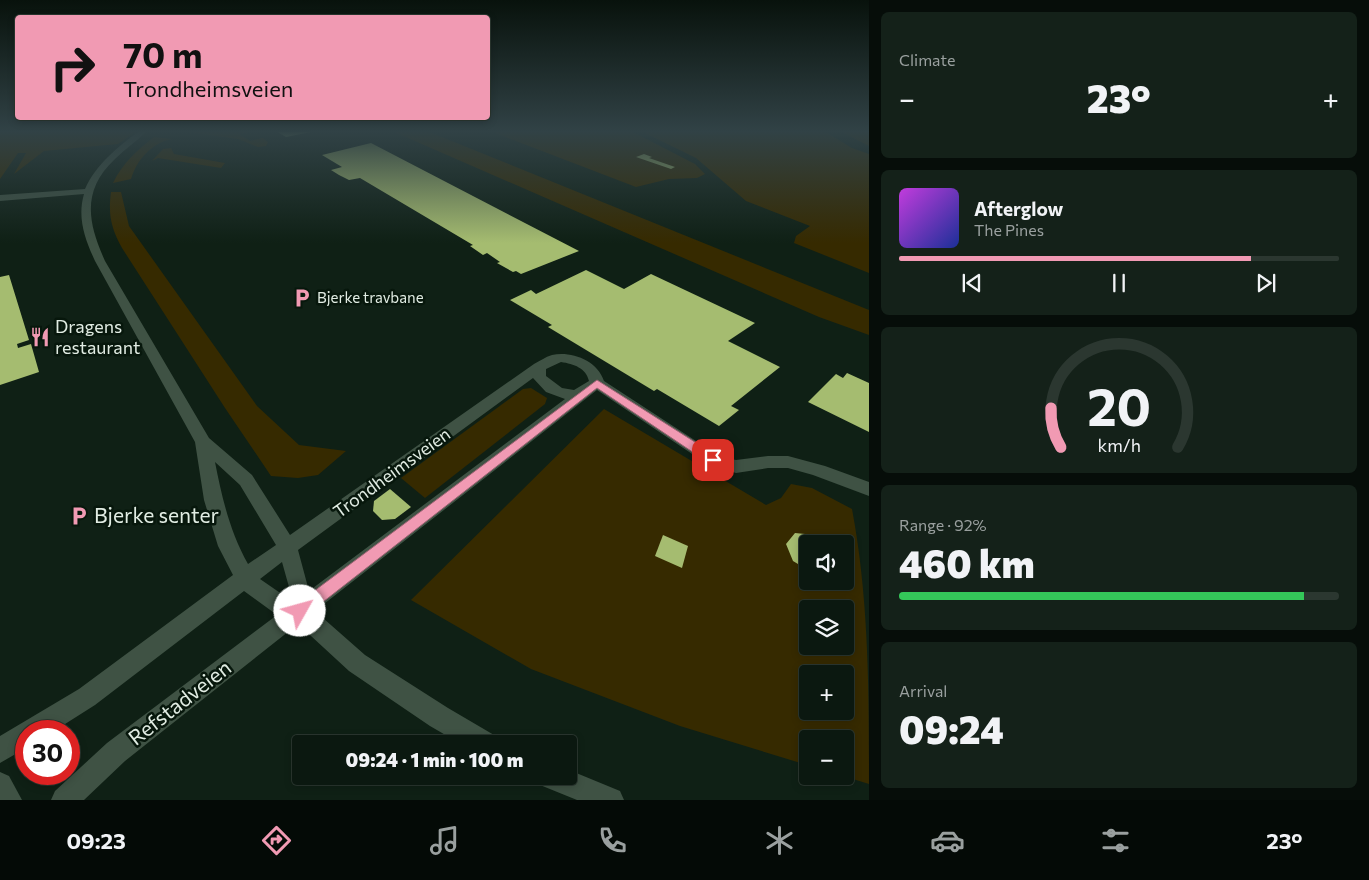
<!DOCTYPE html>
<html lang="en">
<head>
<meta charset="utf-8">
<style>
  :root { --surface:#0b1810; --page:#142119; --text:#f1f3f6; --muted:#9aa09f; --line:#2b3730; --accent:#f19ab3 }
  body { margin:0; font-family:Commissioner,sans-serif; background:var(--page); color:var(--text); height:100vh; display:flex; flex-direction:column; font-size:19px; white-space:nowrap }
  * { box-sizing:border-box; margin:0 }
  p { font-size:16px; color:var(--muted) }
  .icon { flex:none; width:28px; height:28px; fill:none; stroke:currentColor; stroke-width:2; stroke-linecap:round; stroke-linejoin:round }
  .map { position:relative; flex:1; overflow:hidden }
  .panel { display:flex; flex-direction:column; gap:12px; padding:12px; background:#060d09; width:500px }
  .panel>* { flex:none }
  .top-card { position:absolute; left:15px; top:15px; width:475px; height:105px; border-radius:5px; box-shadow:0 2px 8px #0003,0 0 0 1px var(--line); background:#f19ab3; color:#111; overflow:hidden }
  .fabs { position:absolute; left:799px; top:535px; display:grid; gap:10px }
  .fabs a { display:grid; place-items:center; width:55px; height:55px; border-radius:5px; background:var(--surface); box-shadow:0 2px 8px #0003,0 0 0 1px var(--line); font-size:25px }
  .speed { position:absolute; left:15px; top:720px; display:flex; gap:10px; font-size:25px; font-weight:700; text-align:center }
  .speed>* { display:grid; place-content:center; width:65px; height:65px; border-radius:50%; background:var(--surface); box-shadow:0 2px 8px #0003,0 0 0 1px var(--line); line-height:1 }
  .speed .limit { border:8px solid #d22; background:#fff; color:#111 }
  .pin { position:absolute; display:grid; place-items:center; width:42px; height:42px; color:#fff; margin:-21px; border-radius:10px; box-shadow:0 2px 8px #0006 }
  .me { position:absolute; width:55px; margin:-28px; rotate:52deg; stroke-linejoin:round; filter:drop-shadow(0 0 4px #0008) }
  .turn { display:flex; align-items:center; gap:18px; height:105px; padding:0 25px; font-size:22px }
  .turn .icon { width:65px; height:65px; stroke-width:2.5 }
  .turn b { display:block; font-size:35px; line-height:42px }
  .big { font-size:38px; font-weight:800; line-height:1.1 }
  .panel .tile { flex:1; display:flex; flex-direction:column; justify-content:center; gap:8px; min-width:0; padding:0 18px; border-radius:8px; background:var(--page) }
  .panel .dial { align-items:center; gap:0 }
  .dial svg { height:130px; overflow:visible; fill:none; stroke:var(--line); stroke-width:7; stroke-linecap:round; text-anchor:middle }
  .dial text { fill:var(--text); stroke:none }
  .song { display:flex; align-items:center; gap:15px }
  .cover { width:60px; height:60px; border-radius:8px; background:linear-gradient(135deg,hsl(290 70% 55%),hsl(230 70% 35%)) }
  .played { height:5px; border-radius:2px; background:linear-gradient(90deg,var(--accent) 80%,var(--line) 80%) }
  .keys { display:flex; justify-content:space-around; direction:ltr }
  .heat { display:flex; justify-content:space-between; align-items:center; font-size:28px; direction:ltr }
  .charge { height:8px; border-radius:4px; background:linear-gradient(90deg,#34c759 92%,var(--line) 0) }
  .trip { position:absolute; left:292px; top:735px; width:285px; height:50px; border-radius:5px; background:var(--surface); box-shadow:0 2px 8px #0003,0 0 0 1px var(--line); font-weight:800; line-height:50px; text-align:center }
  .tabs { display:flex; height:80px; justify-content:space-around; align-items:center; background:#040a06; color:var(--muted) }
  .tabs .icon { width:35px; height:35px }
  .tabs .active { color:var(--accent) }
  .tabs b { font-size:22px; color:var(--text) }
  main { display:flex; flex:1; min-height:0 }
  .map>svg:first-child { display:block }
  .green { fill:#362a00; fill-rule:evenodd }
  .building { fill:#a5bc70 }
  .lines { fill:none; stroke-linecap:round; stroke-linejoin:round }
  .minor { fill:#3f5244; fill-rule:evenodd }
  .route { fill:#f19ab3; stroke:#9d6474 }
  .labels { text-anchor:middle; stroke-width:5; stroke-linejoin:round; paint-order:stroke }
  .far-poi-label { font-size:15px; fill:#e1ece3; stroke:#07170c; text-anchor:start }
  .poi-label { font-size:18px; fill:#e1ece3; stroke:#07170c; text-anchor:start }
  .street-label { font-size:18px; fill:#e1ece3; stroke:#07170c }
  .near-poi-label { font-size:21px; fill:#e1ece3; stroke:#07170c; text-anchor:start }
  .near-street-label { font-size:21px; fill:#e1ece3; stroke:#07170c }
</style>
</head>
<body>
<main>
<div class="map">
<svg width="869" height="800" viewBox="0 0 869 800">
  <rect width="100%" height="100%" fill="#0f2015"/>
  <!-- green -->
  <g class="green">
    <polygon points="0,131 137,131 118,144 44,151 14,174 26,153 18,153 0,179"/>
    <polygon points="180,131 254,131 239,134 250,141 263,138 268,142 266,146 258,147 238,139"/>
    <polygon points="392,131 427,131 869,310 869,335 819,317"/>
    <polygon points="490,131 631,131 695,164 705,174 697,178 669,179 636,187"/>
    <polygon points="641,131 824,131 852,148 869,154 869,273 794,243 796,236 810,226 746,201 696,158"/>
    <polygon points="840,131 869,131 869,146"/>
    <path d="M154,137L172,139C151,143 137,160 131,179L113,183C122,164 137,150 154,137Z"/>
    <polygon points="171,148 174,154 225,163 221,168 158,158 152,161 163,149"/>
    <path d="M111,192H121L129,226L257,406L299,445L346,451L318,475L298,478L271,476L225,408L122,248C111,228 108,215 111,192Z"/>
    <polygon points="531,388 547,398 545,404 425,498 401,478 523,389"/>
    <path d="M604,409L766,505L781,498L791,484L812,488L852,509C869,599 869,692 869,784L843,776H845V739H808L807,765L680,726L531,669L411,600ZM808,544H845V581H808ZM808,609H845V646H808ZM808,674H845V711H808Z"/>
  </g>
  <!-- building -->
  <g class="building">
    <polygon points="276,131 311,131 311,132 286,137"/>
    <polygon points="371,143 579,251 521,274 516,271 513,272 497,263 500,262 487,253 483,255 470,246 473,245 360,178 349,180 339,175 331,170 342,167 322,155"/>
    <polygon points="644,154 652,157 649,158 675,167 671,169 636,157"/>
    <polygon points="586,270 624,289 651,274 755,323 728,341 780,367 731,406 739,410 719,426 657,389 654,391 548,327 552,325 510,300 531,290 536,294"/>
    <polygon points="9,275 29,340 17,344 18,348 31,344 39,372 0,385 0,277"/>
    <polygon points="847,373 869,383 869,432 808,402 836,374 843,378"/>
    <polygon points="390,489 411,507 395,519 382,520 373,511 374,501"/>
    <polygon points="795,533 815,535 829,544 808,544 808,570 793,561 786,544"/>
    <polygon points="663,535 688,546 682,568 655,556"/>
  </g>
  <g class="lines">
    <!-- minor -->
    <g class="minor">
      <path d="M139,131H147C137,141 125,149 115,159C81,191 88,223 105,261L209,438L252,475L290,535L534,364C540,361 545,357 552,355C571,351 597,360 604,381L719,456L736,460L768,456H788L825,466L869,482V496L813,475L788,468H768L736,473L707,464L597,390L315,611L365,655L448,708L494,735L497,744H461L430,726L349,671L298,624L125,761L84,800H51L55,791L107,743L277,615L244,591L95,705L54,731H26V748L0,763V736L79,689L233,575L218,546L204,500L195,442L95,261C85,239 77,218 84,194L0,201V195L85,189C96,164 118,147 139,131ZM561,362C574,364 586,368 589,381L574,390L562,388L546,376V369ZM533,378L546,392L565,399L309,591L298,550ZM215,462L240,485L276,545L248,564C230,532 222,498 215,462ZM282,562L289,587V599L260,579Z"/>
      <polygon points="569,770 620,791 624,800 577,800 540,785 536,776 569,776"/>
      <polygon points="0,772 9,776 22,800 0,800"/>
    </g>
  </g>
  <!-- sky -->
  <linearGradient id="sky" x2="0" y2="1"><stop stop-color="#08120c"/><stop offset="0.54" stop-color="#314246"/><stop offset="1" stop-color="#314246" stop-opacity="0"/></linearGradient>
  <rect width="869" height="243" fill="url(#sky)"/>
  <!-- route -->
  <polygon class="route" points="597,380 717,456 719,460 717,463 709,463 597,388 305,616 300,619 294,616 291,611 294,606"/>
  <!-- icons -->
  <defs>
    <symbol id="parking-bare" viewBox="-9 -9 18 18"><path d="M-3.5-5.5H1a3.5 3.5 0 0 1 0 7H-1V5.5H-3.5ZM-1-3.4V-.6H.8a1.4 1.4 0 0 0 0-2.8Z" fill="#f19ab3" stroke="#07170c" stroke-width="2.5" paint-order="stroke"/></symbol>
    <symbol id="restaurant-bare" viewBox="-9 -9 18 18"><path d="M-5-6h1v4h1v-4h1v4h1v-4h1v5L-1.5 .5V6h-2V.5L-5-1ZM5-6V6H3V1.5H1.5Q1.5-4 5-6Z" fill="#f19ab3" stroke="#07170c" stroke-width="2.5" paint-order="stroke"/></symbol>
  </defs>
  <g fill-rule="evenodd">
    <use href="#parking-bare" x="288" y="284" width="28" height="28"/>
    <use href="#restaurant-bare" x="26" y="323" width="28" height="28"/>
    <use href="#parking-bare" x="65" y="502" width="28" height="28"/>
  </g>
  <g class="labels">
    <!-- far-poi labels -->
    <g class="far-poi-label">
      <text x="317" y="303">Bjerke travbane</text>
    </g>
    <!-- poi labels -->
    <g class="poi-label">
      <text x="55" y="333">Dragens<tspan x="55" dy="21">restaurant</tspan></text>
    </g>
    <!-- street labels -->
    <g class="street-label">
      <text transform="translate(392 473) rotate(-36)" y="6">Trondheimsveien</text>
    </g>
    <!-- near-poi labels -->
    <g class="near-poi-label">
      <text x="94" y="523">Bjerke senter</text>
    </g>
    <!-- near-street labels -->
    <g class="near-street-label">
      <text transform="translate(180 703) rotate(-38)" y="7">Refstadveien</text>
    </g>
  </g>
</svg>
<div class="fabs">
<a><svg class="icon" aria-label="sound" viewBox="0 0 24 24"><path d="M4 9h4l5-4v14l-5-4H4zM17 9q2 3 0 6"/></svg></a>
<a><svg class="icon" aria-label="layers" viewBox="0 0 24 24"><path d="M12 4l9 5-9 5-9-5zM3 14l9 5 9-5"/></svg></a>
<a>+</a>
<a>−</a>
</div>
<div class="speed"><div class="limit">30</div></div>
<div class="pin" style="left:713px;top:460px;background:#d93025"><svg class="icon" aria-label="arrive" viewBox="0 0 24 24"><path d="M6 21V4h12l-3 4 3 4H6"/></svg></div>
<svg class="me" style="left:300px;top:611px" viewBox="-20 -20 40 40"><circle r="19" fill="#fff"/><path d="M0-13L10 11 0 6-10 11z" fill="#f19ab3"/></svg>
<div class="trip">09:24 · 1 min · 100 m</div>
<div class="top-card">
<div class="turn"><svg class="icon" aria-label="right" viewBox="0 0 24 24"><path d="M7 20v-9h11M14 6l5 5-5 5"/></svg><div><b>70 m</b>Trondheimsveien</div></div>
</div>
</div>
<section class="panel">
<div class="tile"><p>Climate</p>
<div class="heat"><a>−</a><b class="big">23°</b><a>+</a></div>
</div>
<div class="tile">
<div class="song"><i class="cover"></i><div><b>Afterglow</b><p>The Pines</p></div></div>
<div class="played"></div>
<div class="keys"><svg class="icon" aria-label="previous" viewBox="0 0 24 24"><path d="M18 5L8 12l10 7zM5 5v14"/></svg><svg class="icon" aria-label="pause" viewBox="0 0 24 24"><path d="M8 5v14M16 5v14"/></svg><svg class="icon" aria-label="next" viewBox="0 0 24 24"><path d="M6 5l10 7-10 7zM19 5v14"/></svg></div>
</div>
<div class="tile dial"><svg viewBox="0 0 100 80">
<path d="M14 69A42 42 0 1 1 86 69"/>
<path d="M14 69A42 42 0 0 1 8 45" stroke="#f19ab3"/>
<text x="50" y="56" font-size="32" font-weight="700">20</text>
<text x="50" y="72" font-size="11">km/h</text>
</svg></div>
<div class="tile"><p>Range · 92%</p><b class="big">460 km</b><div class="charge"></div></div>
<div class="tile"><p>Arrival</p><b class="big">09:24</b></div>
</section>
</main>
<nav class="tabs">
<b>09:23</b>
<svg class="icon active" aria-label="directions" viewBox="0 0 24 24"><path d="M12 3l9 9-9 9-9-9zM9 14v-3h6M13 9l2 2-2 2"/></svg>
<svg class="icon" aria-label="music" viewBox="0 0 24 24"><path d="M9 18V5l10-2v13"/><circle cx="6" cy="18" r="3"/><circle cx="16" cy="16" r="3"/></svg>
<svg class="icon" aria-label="phone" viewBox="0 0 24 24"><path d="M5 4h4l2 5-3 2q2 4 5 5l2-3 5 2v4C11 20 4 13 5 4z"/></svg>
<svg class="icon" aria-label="climate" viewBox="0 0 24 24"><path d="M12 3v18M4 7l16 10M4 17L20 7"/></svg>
<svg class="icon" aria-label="car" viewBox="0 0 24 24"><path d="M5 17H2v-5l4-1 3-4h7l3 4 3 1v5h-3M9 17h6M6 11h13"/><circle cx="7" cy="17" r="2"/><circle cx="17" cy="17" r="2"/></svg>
<svg class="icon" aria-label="filters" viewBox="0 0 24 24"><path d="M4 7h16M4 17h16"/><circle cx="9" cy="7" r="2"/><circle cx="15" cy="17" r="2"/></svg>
<b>23°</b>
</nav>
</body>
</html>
